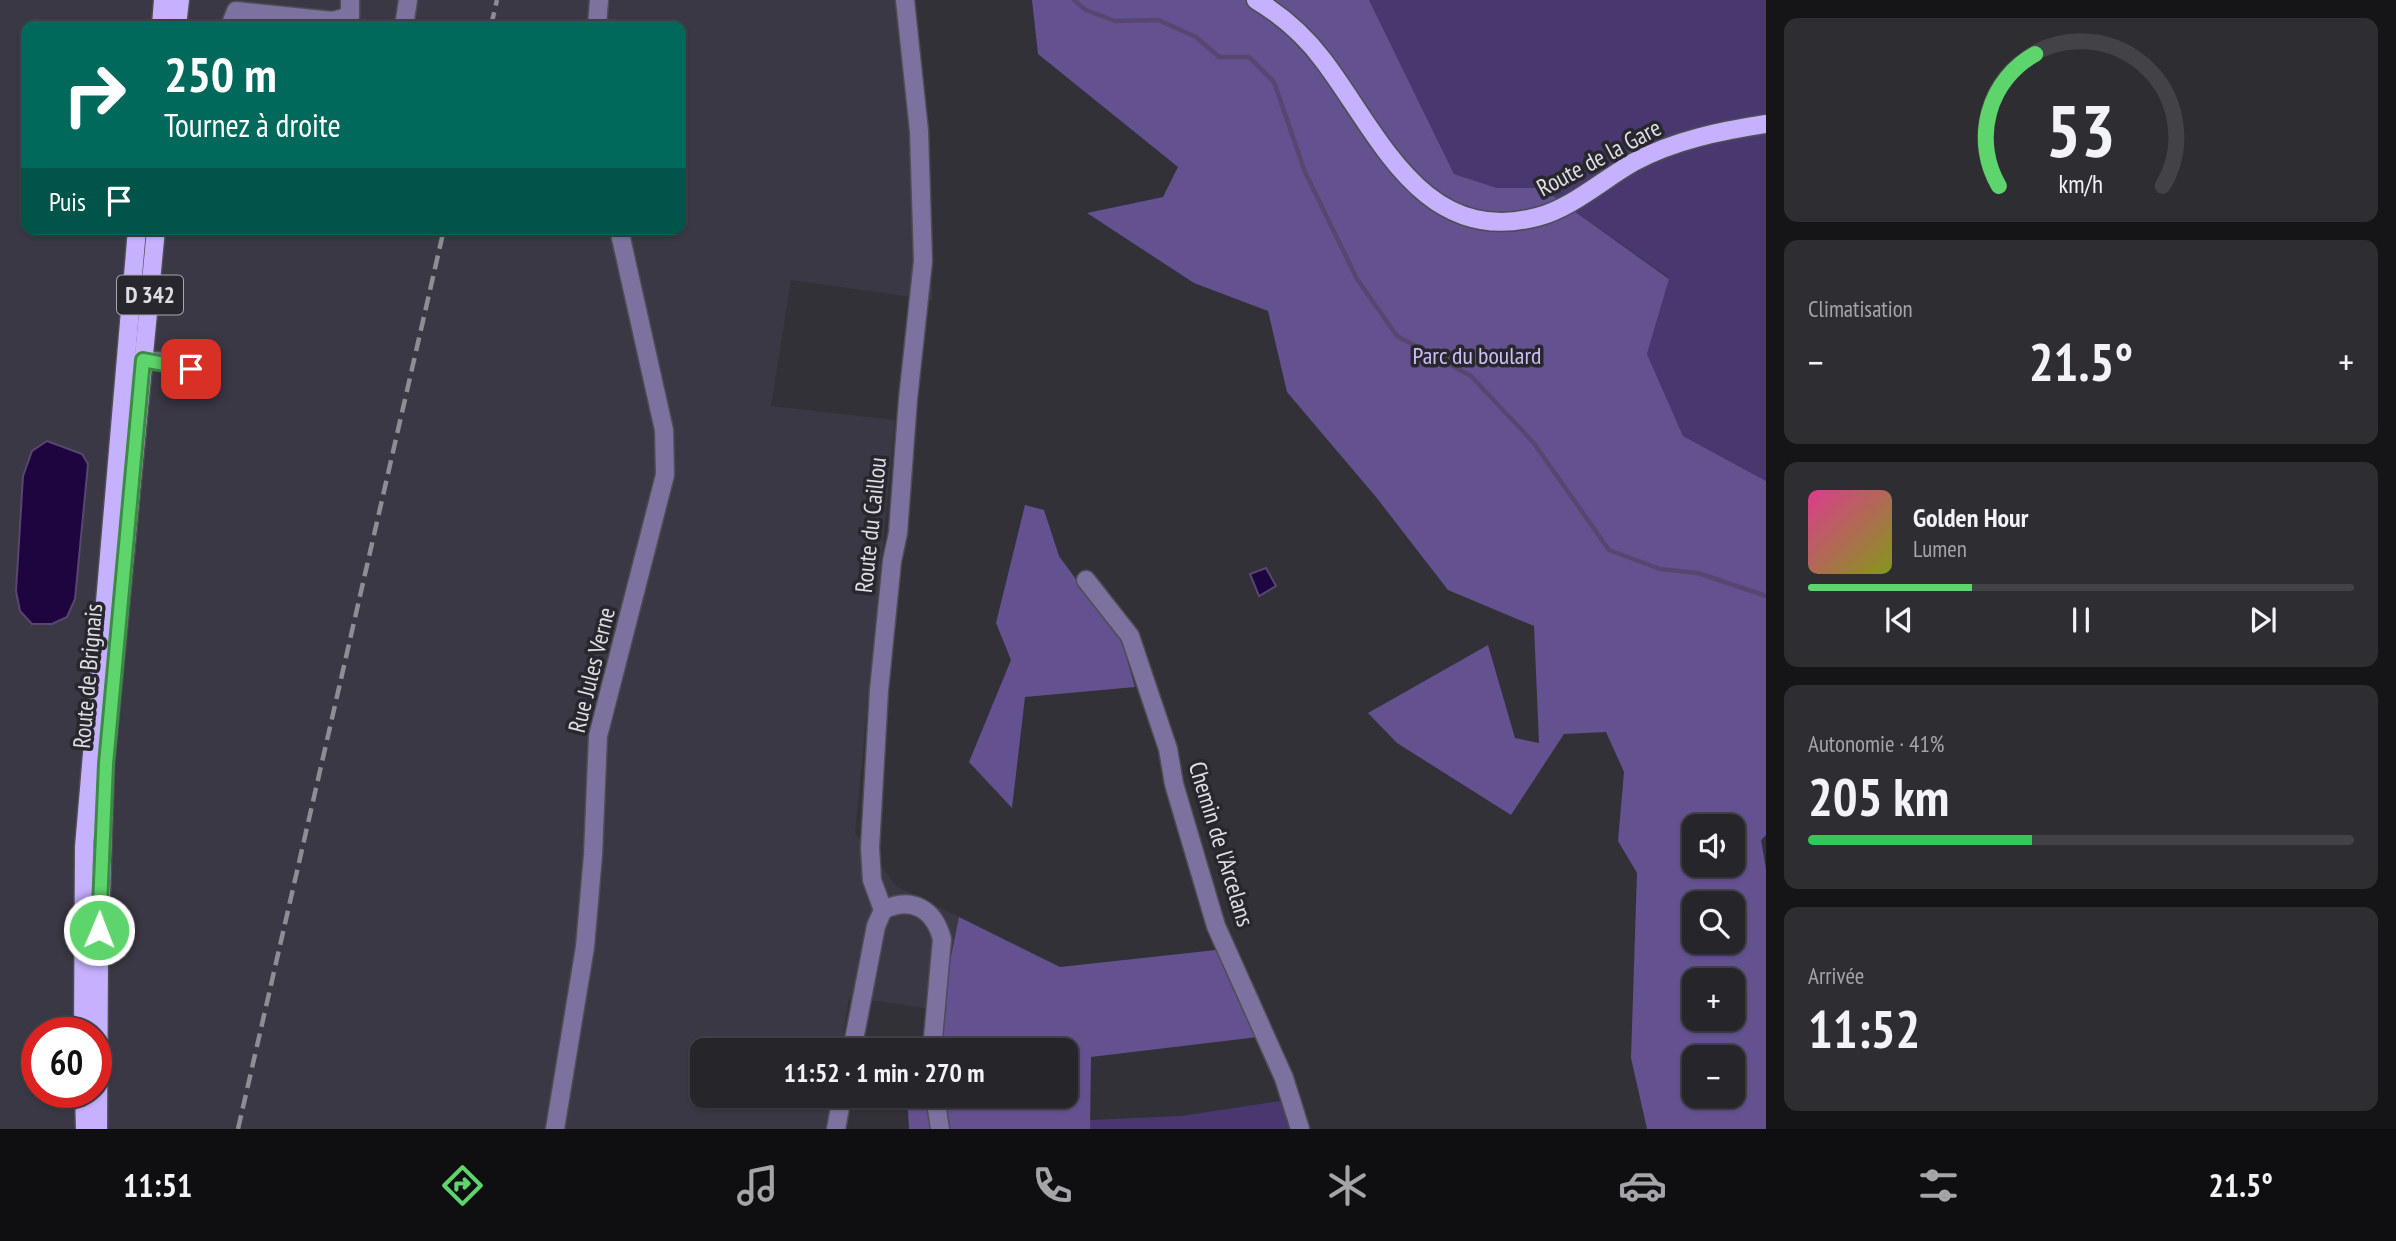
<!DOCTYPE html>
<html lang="fr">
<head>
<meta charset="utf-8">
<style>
  :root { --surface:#26252a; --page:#2e2d32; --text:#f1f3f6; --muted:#a4a5a8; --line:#424247; --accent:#5ed56c }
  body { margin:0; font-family:"PT Sans Narrow",sans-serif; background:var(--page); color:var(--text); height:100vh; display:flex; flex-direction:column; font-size:26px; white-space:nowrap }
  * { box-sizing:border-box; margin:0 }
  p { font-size:23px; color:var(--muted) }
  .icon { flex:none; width:38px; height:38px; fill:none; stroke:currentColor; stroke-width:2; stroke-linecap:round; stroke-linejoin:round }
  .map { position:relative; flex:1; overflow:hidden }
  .panel { display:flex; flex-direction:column; gap:18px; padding:18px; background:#151417; width:630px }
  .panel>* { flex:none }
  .hud { position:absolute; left:21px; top:21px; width:665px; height:214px; border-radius:14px; box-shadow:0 2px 5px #0004,0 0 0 2px var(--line); background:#00695c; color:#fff; overflow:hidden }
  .controls { position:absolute; left:1682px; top:814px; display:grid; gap:14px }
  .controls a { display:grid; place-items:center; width:63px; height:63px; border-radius:14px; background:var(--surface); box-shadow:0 2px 5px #0004,0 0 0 2px var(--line); font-size:35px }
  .speed { position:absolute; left:21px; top:1017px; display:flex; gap:14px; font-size:35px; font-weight:700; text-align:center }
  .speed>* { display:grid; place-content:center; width:91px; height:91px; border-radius:50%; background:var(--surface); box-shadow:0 2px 5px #0004,0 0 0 2px var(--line); line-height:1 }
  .speed .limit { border:10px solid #d22; background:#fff; color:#111 }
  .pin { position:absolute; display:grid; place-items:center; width:60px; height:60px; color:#fff; margin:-30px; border-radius:14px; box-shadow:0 4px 10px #0006 }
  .me { position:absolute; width:77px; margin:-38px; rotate:1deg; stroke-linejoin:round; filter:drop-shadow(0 0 5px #0008) }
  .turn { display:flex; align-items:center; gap:24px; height:147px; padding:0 28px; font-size:32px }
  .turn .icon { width:91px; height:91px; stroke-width:2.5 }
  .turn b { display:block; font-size:49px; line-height:60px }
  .then { display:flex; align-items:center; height:66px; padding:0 28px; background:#0003; gap:14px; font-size:26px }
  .big { font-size:52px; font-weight:700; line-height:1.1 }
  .panel .card { flex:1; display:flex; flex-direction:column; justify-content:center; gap:10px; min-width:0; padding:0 24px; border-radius:14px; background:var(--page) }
  .panel .dial { align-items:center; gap:0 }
  .dial svg { height:182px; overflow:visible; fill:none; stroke:var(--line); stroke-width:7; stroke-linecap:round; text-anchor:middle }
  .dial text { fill:var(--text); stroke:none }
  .song { display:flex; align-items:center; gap:21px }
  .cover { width:84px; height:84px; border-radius:10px; background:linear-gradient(135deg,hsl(330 70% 55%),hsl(70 70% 35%)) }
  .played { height:7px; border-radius:4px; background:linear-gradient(90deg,var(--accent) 30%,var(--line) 30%) }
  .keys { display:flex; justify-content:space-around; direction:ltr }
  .heat { display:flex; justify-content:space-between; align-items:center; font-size:38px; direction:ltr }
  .charge { height:10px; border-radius:5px; background:linear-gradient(90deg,#34c759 41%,var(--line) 0) }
  .trip { position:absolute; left:690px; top:1038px; width:388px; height:70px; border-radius:14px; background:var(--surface); box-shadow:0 2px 5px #0004,0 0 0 2px var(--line); font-weight:700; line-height:70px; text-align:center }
  .tabs { display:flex; height:112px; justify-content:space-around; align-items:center; background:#0f0f11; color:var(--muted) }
  .tabs .icon { width:49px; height:49px }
  .tabs .selected { color:var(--accent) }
  .tabs b { font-size:32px; color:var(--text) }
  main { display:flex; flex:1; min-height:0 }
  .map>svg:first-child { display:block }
  .built { fill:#3b3845; fill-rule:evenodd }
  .green { fill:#493870 }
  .forest { fill:#645190; fill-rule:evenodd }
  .water { fill:#1e053f; stroke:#584670; stroke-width:2 }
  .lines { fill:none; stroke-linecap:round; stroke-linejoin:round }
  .stream { stroke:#584670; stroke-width:4.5 }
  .minor-casing { stroke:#4e4d53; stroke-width:21 }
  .major-casing { stroke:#4e4d53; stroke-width:21 }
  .minor { stroke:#7d719f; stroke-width:18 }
  .major { stroke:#c5b1fe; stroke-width:18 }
  .rail { stroke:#8e8d93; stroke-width:4.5; stroke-dasharray:14 7; stroke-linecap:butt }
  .route-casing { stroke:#3d8a46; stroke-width:18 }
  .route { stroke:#5ed56c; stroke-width:12 }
  .labels { text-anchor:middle; stroke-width:7; stroke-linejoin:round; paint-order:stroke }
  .shield { fill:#29272e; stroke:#a8a7ad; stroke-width:2 }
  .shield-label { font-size:23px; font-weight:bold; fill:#dfdee3 }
  .street-label { font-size:24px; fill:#dfdee3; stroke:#29272e }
  .park-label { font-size:24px; fill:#cdc0f7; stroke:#29272e }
</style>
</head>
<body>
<main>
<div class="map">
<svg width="1766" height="1129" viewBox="0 0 1766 1129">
  <rect width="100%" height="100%" fill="#323138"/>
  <!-- built -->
  <path class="built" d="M0,0H898L933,300L791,280L771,406L895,420L855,833L896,886L959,917L940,1010L849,997L841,1050H702V1096H834L829,1129H0ZM26,26H681V229H26ZM37,1032H96V1092H37Z"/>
  <!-- green -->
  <g class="green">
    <polygon points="1369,0 1766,0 1766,481 1683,436 1647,354 1669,278 1542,188 1497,188 1454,174"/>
    <polygon points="1280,1101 1290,1129 1090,1129 1090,1120 1181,1116"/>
  </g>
  <!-- forest -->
  <g class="forest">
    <path d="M1032,0H1369L1454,174L1497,188H1542L1669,279L1647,354L1683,436L1766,481V835L1761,840L1766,869V1129H1647L1631,1058L1637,873L1618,841L1624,772L1606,732L1564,734L1511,815L1397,743L1368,713L1488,645L1515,738L1539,743L1534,626L1448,590L1376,497L1287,392L1268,311L1194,283L1087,213L1163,197L1178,167L1038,54ZM1694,826H1732V864H1694ZM1694,903H1732V942H1694ZM1694,980H1732V1018H1694ZM1694,1057H1732V1096H1694Z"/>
    <polygon points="1025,505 1044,510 1059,556 1122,642 1135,687 1025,697 1012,808 969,762 1011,660 996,623"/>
    <polygon points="959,917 1060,967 1216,950 1258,1037 1091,1057 1090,1129 909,1129 907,1096 1066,1096 1066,1050 936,1050 940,1010"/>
  </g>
  <!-- water -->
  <g class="water">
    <polygon points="47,441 82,454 88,464 75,599 67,617 52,624 32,624 20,611 16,591 23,476 32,451"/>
    <polygon points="1266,568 1276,586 1259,596 1250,574"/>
  </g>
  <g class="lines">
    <!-- stream -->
    <polyline class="stream" points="1074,0 1086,10 1115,21 1158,20 1196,37 1219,57 1249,57 1274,82 1305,172 1357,279 1397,336 1471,376 1533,442 1609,550 1660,569 1698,573 1766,596"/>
    <defs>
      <g id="minor">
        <polyline points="230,26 236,11 333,21 350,16 350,0"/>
        <polyline points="404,26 408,0"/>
        <polyline points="597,26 599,0"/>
        <polyline points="129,359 169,362 191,369"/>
        <polyline points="1086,580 1130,636 1168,749 1174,784 1216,926 1284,1078 1300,1129"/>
        <path d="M883,910C912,896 934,909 942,939L932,1050"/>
        <polyline points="852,1050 876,926 883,910 872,880 870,848 879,690 892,561 898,533 908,399 923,261 919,131 905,0"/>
        <polyline points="935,1096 940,1129"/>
        <polyline points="555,1129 585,947 593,855 598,736 665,475 664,430 619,229"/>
        <polyline points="836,1129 842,1096"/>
      </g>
      <g id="major">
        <path d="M1256,0C1281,15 1305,36 1323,60C1378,132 1422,247 1537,217C1572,208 1602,180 1634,162C1675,140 1721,131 1766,124"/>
        <polyline points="161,26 163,0"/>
        <polyline points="177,26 180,0"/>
        <polyline points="83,1032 84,847 137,229"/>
        <polyline points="84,1092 85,1129"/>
        <polyline points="98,1129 99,956 105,764 156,229"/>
      </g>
    </defs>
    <!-- minor casing -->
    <use href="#minor" class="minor-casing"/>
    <!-- major casing -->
    <use href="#major" class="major-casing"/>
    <!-- minor -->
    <use href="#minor" class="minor"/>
    <!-- major -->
    <use href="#major" class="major"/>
    <!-- rail -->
    <g class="rail">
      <polyline points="491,26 497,0"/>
      <polyline points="238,1129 444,229"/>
    </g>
  </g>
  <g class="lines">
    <defs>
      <polyline id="route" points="99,930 106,764 143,360 191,369"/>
    </defs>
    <!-- route casing -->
    <use href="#route" class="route-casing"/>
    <!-- route -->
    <use href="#route" class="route"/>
  </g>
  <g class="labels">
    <!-- shield labels -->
    <rect class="shield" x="117" y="275.5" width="66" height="39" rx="5"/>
    <g class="shield-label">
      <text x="150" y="303">D 342</text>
    </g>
    <!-- street labels -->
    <g class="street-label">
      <text transform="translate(1599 158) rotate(-28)" y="8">Route de la Gare</text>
      <text transform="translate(871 525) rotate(-84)" y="8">Route du Caillou</text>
      <text transform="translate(592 670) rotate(-76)" y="8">Rue Jules Verne</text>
      <text transform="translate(88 676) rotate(-85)" y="8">Route de Brignais</text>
      <text transform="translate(1221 844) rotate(73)" y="8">Chemin de l'Arcelans</text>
    </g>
    <!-- park labels -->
    <g class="park-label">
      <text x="1477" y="364">Parc du boulard</text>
    </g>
  </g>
</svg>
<div class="controls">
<a><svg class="icon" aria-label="sound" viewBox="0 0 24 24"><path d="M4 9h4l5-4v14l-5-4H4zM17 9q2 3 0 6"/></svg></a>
<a><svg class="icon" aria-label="search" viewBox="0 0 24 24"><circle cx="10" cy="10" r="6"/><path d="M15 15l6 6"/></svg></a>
<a>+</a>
<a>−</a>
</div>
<div class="speed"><div class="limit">60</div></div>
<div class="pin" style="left:191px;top:369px;background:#d93025"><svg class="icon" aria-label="arrive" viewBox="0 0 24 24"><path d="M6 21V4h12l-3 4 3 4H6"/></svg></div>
<svg class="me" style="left:99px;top:930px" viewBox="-20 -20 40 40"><circle r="17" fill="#5ed56c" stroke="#fff" stroke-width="3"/><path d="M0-11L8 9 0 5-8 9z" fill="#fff"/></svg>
<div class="trip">11:52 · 1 min · 270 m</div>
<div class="hud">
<div class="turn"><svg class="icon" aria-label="right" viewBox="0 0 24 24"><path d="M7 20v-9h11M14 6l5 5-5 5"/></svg><div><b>250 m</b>Tournez à droite</div></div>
<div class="then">Puis<svg class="icon" aria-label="arrive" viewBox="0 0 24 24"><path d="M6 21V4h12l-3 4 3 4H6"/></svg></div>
</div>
</div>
<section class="panel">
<div class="card dial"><svg viewBox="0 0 100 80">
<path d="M14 69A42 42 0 1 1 86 69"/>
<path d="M14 69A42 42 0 0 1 30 11" stroke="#5ed56c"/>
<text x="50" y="56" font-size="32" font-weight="700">53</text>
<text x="50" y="72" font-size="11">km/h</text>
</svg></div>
<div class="card"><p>Climatisation</p>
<div class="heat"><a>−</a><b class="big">21.5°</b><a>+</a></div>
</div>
<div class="card">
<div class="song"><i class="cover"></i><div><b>Golden Hour</b><p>Lumen</p></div></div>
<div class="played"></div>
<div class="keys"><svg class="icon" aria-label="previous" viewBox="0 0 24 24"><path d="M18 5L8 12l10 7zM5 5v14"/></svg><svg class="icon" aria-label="pause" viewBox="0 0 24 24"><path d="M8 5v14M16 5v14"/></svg><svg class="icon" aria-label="next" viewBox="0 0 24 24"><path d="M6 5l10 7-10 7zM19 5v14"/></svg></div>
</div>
<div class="card"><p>Autonomie · 41%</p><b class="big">205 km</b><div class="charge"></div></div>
<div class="card"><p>Arrivée</p><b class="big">11:52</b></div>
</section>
</main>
<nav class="tabs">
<b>11:51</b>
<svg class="icon selected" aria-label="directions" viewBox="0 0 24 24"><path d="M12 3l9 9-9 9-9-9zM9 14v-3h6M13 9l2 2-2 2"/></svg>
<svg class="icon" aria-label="music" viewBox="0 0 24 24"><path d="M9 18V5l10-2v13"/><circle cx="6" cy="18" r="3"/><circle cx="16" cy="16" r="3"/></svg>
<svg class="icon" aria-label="phone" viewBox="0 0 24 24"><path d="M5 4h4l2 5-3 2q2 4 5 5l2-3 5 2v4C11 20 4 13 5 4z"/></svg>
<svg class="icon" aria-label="climate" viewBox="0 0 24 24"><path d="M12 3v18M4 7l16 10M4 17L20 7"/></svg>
<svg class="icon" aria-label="car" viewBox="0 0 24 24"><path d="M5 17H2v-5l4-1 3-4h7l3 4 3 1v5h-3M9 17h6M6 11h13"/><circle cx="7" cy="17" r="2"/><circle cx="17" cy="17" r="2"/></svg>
<svg class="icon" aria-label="filters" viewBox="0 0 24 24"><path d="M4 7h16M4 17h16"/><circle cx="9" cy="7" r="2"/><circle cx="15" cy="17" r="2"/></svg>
<b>21.5°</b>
</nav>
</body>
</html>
